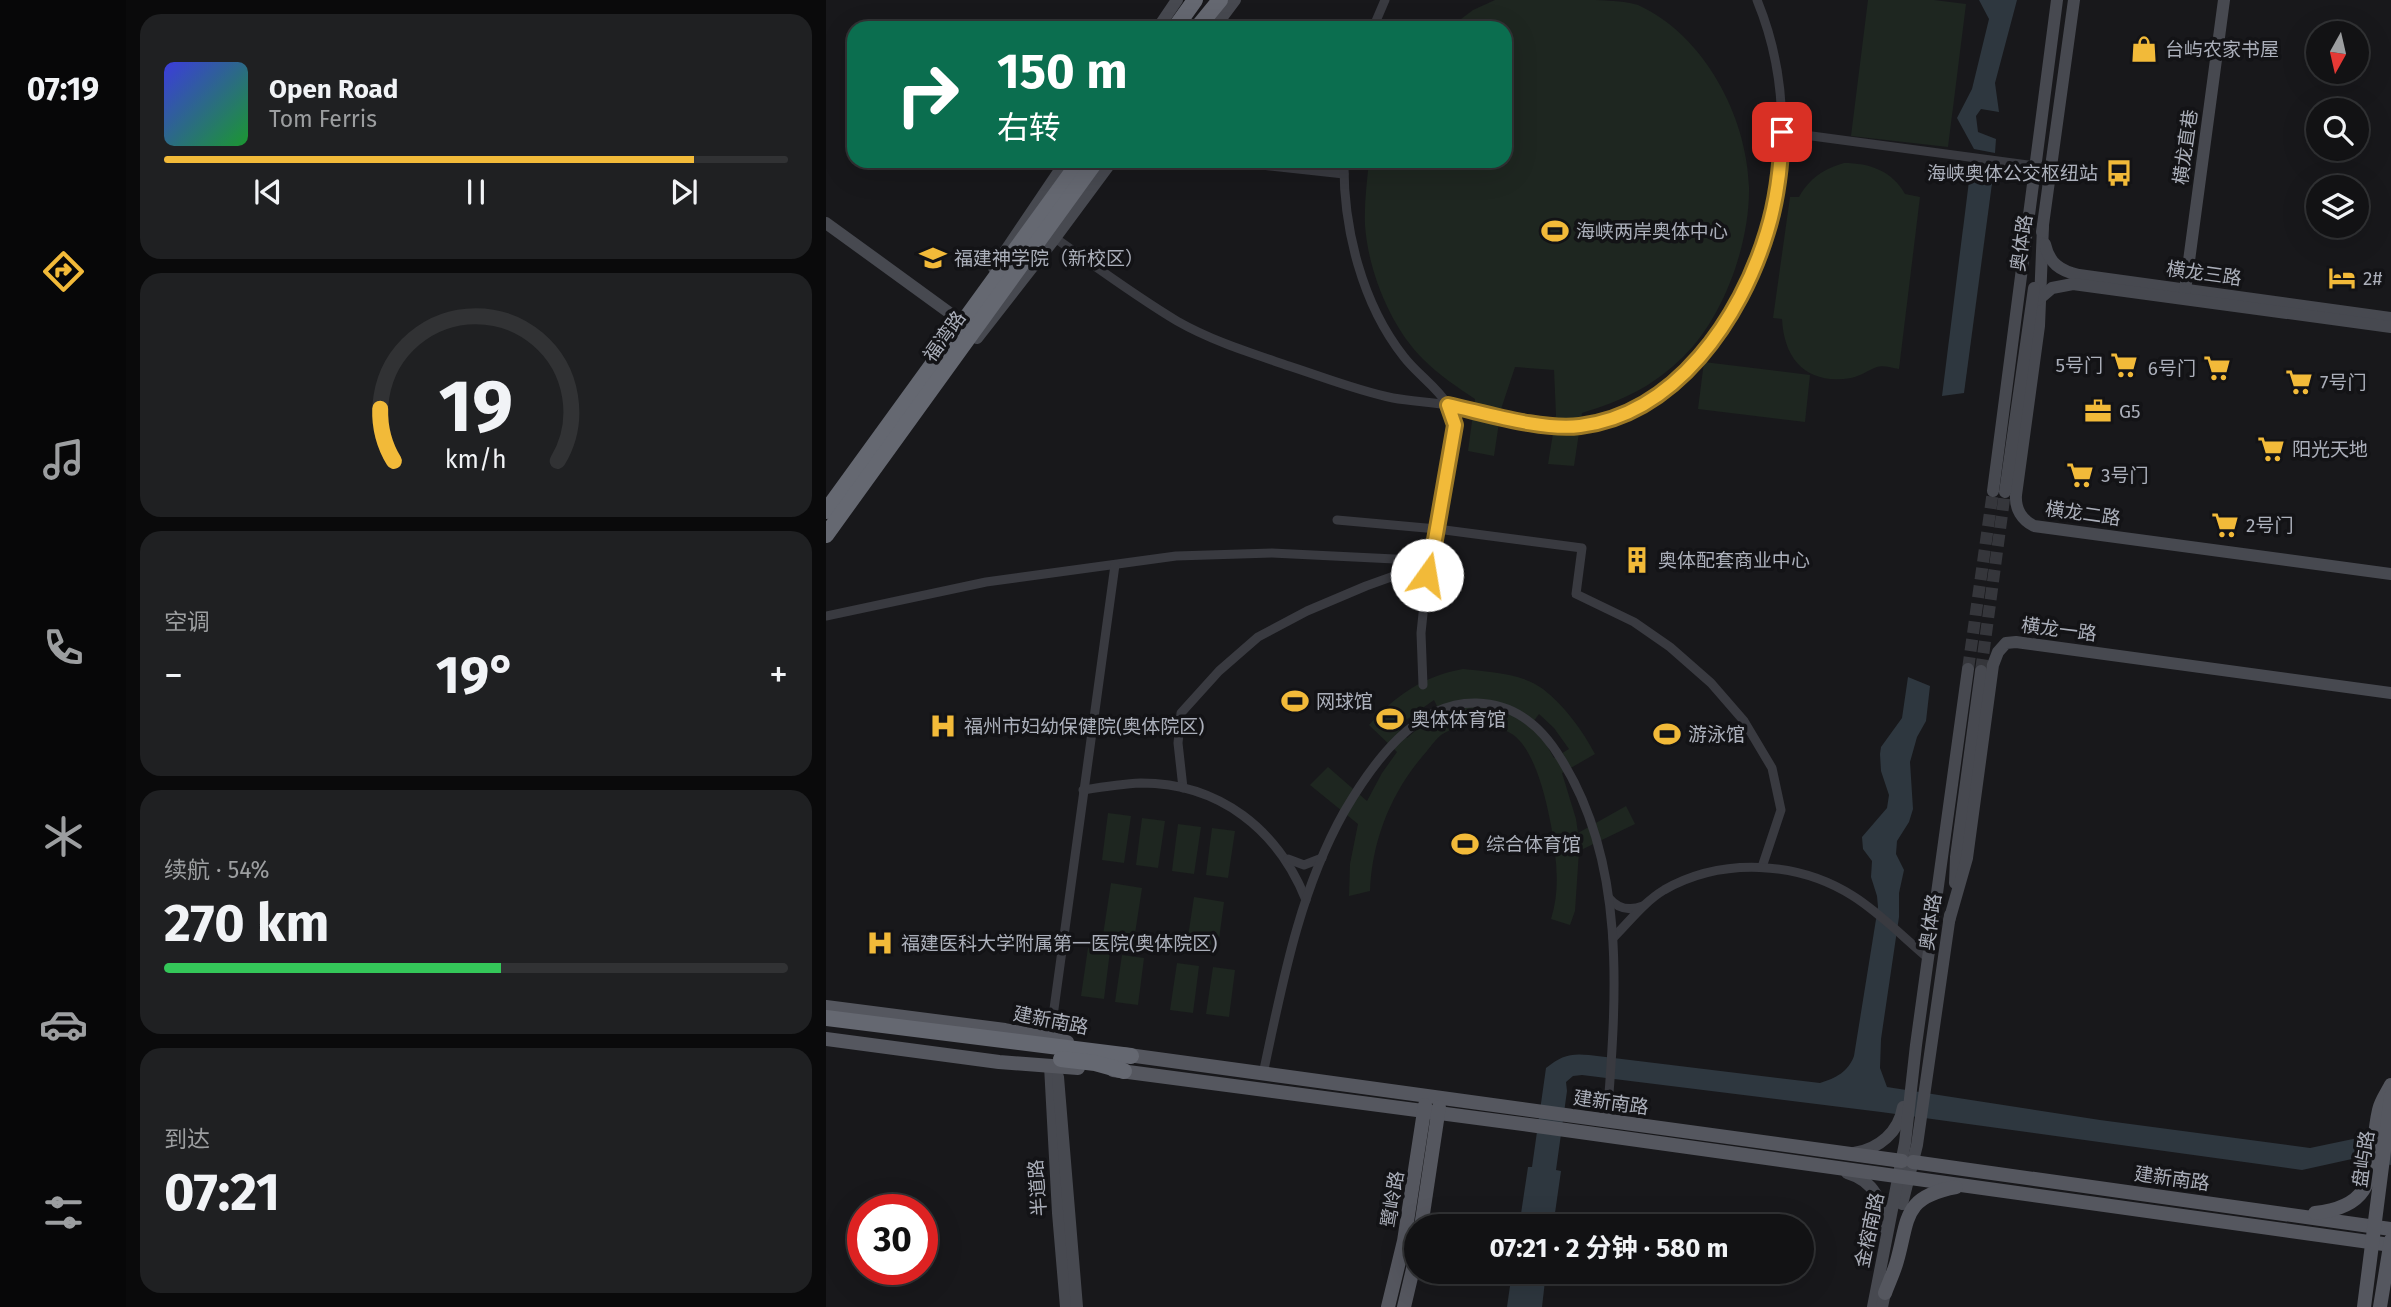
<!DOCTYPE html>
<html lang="zh">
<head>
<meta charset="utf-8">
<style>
  :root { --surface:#121214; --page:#1f2022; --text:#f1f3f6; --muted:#9c9ea0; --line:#313234; --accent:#f2ba39 }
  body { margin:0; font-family:"Fira Sans","Noto Sans SC",sans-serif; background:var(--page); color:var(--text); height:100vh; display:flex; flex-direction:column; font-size:26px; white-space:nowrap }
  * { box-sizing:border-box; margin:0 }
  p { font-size:23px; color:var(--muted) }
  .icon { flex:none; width:38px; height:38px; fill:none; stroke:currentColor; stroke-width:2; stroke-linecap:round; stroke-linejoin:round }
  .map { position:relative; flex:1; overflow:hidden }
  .side { display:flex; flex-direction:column; gap:14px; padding:14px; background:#0a0a0b; width:700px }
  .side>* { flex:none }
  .banner { position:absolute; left:21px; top:21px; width:665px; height:147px; border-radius:21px; box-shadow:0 7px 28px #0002,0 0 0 2px var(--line); background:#0b6e4f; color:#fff; overflow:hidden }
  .needle { width:46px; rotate:188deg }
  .fabs { position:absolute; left:1480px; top:21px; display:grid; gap:14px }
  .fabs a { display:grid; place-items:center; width:63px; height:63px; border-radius:50%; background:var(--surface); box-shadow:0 7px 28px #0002,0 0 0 2px var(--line); font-size:35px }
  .speed { position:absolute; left:21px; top:1194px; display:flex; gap:14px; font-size:35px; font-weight:700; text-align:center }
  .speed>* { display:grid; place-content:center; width:91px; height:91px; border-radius:50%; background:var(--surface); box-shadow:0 7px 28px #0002,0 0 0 2px var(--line); line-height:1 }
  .speed .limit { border:10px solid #d22; background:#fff; color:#111 }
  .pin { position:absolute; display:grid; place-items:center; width:60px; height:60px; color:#fff; margin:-30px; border-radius:14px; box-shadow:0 4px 10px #0006 }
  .me { position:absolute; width:77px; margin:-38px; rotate:13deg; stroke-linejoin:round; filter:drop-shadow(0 0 5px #0008) }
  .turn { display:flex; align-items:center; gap:24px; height:147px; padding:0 35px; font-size:32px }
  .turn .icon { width:91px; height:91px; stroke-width:2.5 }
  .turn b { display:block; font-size:49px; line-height:60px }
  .big { font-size:52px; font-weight:700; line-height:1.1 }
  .side .card { flex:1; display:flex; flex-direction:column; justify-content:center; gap:10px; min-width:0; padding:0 24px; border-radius:21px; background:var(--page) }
  .side .dial { align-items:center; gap:0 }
  .dial svg { height:182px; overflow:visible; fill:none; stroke:var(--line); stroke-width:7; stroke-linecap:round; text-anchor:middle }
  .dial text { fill:var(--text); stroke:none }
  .song { display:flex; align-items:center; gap:21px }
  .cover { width:84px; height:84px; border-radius:10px; background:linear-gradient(135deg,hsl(240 70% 55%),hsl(130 70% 35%)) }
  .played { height:7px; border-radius:4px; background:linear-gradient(90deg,var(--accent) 85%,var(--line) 85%) }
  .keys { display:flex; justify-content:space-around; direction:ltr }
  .heat { display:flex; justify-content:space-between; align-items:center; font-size:38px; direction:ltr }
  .charge { height:10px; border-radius:5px; background:linear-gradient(90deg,#34c759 54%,var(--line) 0) }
  .trip { position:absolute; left:578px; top:1214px; width:410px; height:70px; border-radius:35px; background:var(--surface); box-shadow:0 7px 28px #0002,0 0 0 2px var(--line); font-weight:700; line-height:70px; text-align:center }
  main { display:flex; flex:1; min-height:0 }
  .dock { display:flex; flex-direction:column; width:126px; justify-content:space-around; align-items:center; background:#070708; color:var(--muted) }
  .dock .icon { width:49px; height:49px }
  .dock .current { color:var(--accent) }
  .dock b { font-size:32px; color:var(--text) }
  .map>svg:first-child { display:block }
  .green { fill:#1e2620; fill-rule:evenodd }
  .water { fill:#2e373f }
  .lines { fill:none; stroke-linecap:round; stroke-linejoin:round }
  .secondary-tunnel { stroke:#35363b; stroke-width:12; stroke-dasharray:12 6; stroke-linecap:butt }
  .street { stroke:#393a40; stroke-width:9 }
  .secondary { stroke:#474950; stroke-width:12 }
  .primary { stroke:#55575f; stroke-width:14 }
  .highway { stroke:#656871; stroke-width:16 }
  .route-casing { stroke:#9d7925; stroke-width:18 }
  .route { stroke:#f2ba39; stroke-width:12 }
  .labels { text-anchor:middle; stroke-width:7; stroke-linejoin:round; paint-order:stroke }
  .poi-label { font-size:19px; fill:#abafba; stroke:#131316; text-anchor:start }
  .street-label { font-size:19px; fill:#abafba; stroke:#131316 }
</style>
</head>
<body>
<main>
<nav class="dock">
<b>07:19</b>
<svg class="icon current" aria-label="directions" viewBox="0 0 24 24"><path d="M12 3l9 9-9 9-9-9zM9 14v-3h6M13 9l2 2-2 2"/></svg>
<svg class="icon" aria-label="music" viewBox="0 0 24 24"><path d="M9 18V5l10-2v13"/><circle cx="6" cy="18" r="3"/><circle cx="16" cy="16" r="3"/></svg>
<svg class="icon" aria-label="phone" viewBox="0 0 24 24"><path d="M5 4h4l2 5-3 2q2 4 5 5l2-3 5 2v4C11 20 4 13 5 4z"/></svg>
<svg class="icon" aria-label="climate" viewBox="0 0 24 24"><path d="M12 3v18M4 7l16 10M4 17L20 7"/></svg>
<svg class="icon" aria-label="car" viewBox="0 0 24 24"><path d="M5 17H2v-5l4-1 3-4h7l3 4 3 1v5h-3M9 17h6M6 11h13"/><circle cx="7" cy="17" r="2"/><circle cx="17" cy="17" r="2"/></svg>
<svg class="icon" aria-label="filters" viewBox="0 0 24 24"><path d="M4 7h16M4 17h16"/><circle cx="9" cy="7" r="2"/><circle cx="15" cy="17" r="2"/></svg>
</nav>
<section class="side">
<div class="card">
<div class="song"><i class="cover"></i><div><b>Open Road</b><p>Tom Ferris</p></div></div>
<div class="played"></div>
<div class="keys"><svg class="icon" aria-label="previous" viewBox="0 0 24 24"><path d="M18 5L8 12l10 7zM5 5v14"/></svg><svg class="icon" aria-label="pause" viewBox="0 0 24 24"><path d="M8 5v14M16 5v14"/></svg><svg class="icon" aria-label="next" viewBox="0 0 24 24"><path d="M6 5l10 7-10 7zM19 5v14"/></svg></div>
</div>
<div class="card dial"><svg viewBox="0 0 100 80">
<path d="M14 69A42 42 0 1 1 86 69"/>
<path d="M14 69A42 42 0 0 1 8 46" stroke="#f2ba39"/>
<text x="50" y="56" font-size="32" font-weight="700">19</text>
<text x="50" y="72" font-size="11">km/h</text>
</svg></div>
<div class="card"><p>空调</p>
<div class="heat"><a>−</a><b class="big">19°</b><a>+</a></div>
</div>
<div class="card"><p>续航 · 54%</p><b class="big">270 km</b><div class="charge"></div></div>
<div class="card"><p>到达</p><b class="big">07:21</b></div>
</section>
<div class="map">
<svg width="1565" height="1307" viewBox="0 0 1565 1307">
  <rect width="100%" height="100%" fill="#18181b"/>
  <!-- green -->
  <g class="green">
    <path d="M669,0C697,0 726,0 754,0C773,0 794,0 812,5C878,35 921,116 923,187C924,243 898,317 857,357C825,388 797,400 756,413L748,466L722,464L730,415L728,370L689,367L675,409L668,456L642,451L649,399C631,387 613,375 598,360C565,328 542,271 539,225C538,204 541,182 543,161H679V28H623L647,10Z"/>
    <polygon points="1042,0 1108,0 1140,4 1122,147 1025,136"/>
    <path d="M1018,163C1044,163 1066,171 1079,194L1094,197L1073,369C1066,368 1057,365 1051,367C1042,370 1035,376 1025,378C982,385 958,361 956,319L947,318L964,197H973C984,178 997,169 1018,163Z"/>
    <polygon points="878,362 984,375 979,422 872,409"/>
    <path d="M637,669C662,672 696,673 717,689C739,706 756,730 769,754L736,773L750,819L752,833L800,806L809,824L753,851L749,911L744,925L725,919C735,888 730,857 725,825C720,799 710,755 690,737C681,729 667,726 655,726C641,725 627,727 615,735C610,739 605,746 601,751C566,790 546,839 544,891L523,896L524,864L532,824L484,785L502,767L541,801L556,773L571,752L543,725C569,696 597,676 637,669ZM608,700L615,714L603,719L581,738L570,727ZM713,714L728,728L743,749L728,758L720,744L704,726Z"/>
    <polygon points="282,813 305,816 298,863 276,860"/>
    <polygon points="316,818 339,821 332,868 310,865"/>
    <polygon points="352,824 375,827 368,874 346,871"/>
    <polygon points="386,828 409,831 402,878 380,875"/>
    <polygon points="285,883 316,888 308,940 277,935"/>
    <polygon points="368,897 398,902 391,954 360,950"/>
    <polygon points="262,948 284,951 278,999 255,996"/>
    <polygon points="296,955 318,958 312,1005 289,1002"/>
    <polygon points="351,963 373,966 367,1013 344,1010"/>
    <polygon points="387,967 409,970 403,1017 380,1014"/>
  </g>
  <!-- water -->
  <g class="water">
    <polygon points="1153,0 1191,0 1169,83 1173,112 1155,109 1150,116 1152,132 1170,139 1169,153 1148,149 1131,118 1146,89 1163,19"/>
    <polygon points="1144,173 1167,176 1138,393 1116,396"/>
    <path d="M1082,677L1104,686L1100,721L1091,737L1084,762L1087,809L1083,822L1071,841L1070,854L1078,870L1073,893V917L1055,1039L1054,1068L1061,1087L1274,1120L1484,1148L1527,1139L1565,1144V1165L1526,1159L1476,1170L1055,1112L756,1075L747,1076L740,1082L741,1091L730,1170L735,1171L727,1227H693L702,1167H706L720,1068C735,1056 744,1053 763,1055L994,1083C1010,1078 1022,1072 1028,1056L1052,907L1051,896L1045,877L1046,861L1037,849L1036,837L1061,808L1063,795L1055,771L1054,754L1055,747L1076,718Z"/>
    <polygon points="686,1272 720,1272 716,1307 681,1307"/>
  </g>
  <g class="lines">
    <!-- secondary-tunnel -->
    <g class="secondary-tunnel">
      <polyline points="1142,669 1167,491"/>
      <polyline points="1155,671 1179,492"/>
    </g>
    <!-- street -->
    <g class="street">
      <polyline points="547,28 559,0"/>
      <polyline points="956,132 1225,168"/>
      <polyline points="399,161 518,174"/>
      <path d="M229,238C269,266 309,296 351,321C386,341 425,353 463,366C497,377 532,391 567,398C589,402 611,402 632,407C669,415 719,432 756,426C839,414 898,339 928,266C963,182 966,85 931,0"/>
      <polyline points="511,520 611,529 756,548 750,594 808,622 844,647 885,683 918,721 946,768 955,810 936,867"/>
      <polyline points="0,616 160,582 350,556 446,553 589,560 598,565 601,575 595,633 597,685"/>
      <path d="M357,788L352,743L355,713L393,671L432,637L481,611L540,586L604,563L606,557L629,425C627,419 625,410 622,405C611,387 591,374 578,357C536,304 517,228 518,161"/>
      <path d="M257,790C276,787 296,784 315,783C394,783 452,830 480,900"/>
      <polyline points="462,859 478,865 496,858"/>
      <path d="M783,898C792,909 804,911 817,906"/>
      <path d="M787,938C803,922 818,902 838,890C896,857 972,861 1027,896C1054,913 1077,937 1102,958"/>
      <polyline points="224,1038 289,565"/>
      <path d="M437,1074C456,985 473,892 518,812C546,764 590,701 651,703C690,704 716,727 735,759C802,865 790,1001 781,1121"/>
    </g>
    <!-- secondary -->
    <g class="secondary">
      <polyline points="332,28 351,0"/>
      <polyline points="388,28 409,0"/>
      <polyline points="0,223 132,319"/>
      <path d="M1217,226L1213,326L1190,495C1189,509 1196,520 1208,526L1565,574"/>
      <polyline points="1216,232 1248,0"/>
      <path d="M1219,244C1223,263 1234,271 1253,275L1565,318"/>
      <polyline points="168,268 240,161"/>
      <polyline points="1358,298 1398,0"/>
      <polyline points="1212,300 1226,288 1247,284 1565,327"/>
      <polyline points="151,338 229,238 286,161"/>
      <polyline points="1167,491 1231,0"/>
      <polyline points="1179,492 1208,288"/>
      <polyline points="1129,883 1130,857 1155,671"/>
      <polyline points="1123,921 1141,858 1167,665 1172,652 1180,643 1190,642 1565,693"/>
      <polyline points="224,1066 232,1213 240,1307"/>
      <polyline points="232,1077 251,1307"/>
      <path d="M1028,1153C1053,1149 1073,1132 1077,1107"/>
      <path d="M1021,1173C1048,1181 1057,1201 1059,1228"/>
      <polyline points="1076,1204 1091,1145 1124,915"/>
      <polyline points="1047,1307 1079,1143 1090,1045 1142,669"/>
      <polyline points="1056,1307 1061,1283"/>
    </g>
    <!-- primary -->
    <g class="primary">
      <polyline points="0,1007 179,1030 241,1042"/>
      <polyline points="0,1039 173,1062 252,1068"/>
      <polyline points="295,1054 1076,1161"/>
      <polyline points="287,1070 711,1126 1565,1245"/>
      <polyline points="1087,1162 1565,1229"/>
      <path d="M1489,1213C1559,1205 1541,1162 1553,1110C1555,1101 1561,1093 1565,1085"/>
      <polyline points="595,1227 613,1107"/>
      <path d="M1059,1293C1063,1282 1068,1272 1071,1261C1083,1219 1076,1197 1130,1187"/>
      <polyline points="562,1307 578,1241 599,1105"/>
      <polyline points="578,1307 590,1256"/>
      <polyline points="1538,1307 1565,1096"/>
      <polyline points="1554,1307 1565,1240"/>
    </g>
    <!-- highway -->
    <g class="highway">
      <polyline points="349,28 369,0"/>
      <polyline points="371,28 394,0"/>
      <polyline points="0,511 254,161"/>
      <polyline points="0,535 270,161"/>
      <polyline points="0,1018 305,1056"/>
      <polyline points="235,1059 269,1063 298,1071"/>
    </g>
  </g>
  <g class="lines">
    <defs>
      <path id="route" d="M601,575L598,565L604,563L606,557L629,425L622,405C659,413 717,431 754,426C850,414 915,318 941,232C951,200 955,166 956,132"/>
    </defs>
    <!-- route casing -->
    <use href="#route" class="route-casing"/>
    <!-- route -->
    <use href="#route" class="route"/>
  </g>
  <!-- icons -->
  <defs>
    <symbol id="shop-bare" viewBox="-9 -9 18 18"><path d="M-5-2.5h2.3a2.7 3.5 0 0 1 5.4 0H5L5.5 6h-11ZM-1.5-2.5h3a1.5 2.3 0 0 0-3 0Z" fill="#f2ba39" stroke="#131316" stroke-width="2.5" paint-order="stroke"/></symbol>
    <symbol id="bus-bare" viewBox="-9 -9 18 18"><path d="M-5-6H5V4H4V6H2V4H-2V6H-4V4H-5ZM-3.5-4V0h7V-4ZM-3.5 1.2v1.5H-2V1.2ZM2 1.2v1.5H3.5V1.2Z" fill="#f2ba39" stroke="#131316" stroke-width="2.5" paint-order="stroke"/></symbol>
    <symbol id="stadium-bare" viewBox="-9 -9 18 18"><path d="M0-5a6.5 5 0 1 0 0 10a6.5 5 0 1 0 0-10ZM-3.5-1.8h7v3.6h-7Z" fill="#f2ba39" stroke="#131316" stroke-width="2.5" paint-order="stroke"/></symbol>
    <symbol id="university-bare" viewBox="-9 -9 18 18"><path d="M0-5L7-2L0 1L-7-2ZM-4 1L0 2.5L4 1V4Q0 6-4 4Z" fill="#f2ba39" stroke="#131316" stroke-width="2.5" paint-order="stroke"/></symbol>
    <symbol id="hotel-bare" viewBox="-9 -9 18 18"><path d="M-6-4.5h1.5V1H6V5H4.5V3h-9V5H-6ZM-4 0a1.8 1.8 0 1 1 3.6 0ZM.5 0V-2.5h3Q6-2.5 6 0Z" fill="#f2ba39" stroke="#131316" stroke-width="2.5" paint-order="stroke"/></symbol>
    <symbol id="supermarket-bare" viewBox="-9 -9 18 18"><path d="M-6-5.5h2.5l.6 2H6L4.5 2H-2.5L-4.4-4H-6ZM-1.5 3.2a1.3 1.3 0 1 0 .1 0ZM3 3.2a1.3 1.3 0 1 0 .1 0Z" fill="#f2ba39" stroke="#131316" stroke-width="2.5" paint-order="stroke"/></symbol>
    <symbol id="office-bare" viewBox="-9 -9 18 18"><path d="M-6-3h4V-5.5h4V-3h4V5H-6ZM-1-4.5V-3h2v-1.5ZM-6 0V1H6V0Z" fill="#f2ba39" stroke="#131316" stroke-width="2.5" paint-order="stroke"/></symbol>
    <symbol id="building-bare" viewBox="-9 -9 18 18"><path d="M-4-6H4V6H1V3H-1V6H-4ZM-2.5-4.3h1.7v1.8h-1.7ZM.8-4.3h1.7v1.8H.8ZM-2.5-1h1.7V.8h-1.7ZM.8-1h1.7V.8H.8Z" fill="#f2ba39" stroke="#131316" stroke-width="2.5" paint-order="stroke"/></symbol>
    <symbol id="hospital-bare" viewBox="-9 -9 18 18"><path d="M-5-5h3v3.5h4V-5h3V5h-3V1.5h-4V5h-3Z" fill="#f2ba39" stroke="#131316" stroke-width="2.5" paint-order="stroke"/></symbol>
  </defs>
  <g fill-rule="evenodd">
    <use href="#shop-bare" x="1299" y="30" width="38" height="38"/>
    <use href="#bus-bare" x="1274" y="154" width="38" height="38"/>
    <use href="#stadium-bare" x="710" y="212" width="38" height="38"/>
    <use href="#university-bare" x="88" y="239" width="38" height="38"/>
    <use href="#hotel-bare" x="1497" y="259" width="38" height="38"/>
    <use href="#supermarket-bare" x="1279" y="346" width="38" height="38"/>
    <use href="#supermarket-bare" x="1372" y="349" width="38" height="38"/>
    <use href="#supermarket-bare" x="1454" y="363" width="38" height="38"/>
    <use href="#office-bare" x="1253" y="392" width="38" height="38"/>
    <use href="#supermarket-bare" x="1426" y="430" width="38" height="38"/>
    <use href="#supermarket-bare" x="1235" y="456" width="38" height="38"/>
    <use href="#supermarket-bare" x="1380" y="506" width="38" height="38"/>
    <use href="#building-bare" x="792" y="541" width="38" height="38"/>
    <use href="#stadium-bare" x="450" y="682" width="38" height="38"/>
    <use href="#stadium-bare" x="545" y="700" width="38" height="38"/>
    <use href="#hospital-bare" x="98" y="707" width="38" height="38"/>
    <use href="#stadium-bare" x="822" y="715" width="38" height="38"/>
    <use href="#stadium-bare" x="620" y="825" width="38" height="38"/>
    <use href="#hospital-bare" x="35" y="924" width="38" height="38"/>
  </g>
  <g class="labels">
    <!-- poi labels -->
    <g class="poi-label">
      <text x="1339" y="56">台屿农家书屋</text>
      <text x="1272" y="180" text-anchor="end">海峡奥体公交枢纽站</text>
      <text x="750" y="238">海峡两岸奥体中心</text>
      <text x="128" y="265">福建神学院（新校区）</text>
      <text x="1537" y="285">2#</text>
      <text x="1277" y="372" text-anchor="end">5号门</text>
      <text x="1370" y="375" text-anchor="end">6号门</text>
      <text x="1494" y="389">7号门</text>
      <text x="1293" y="418">G5</text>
      <text x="1466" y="456">阳光天地</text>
      <text x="1275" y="482">3号门</text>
      <text x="1420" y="532">2号门</text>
      <text x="832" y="567">奥体配套商业中心</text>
      <text x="490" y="708">网球馆</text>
      <text x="585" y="726">奥体体育馆</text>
      <text x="138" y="733">福州市妇幼保健院(奥体院区)</text>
      <text x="862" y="741">游泳馆</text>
      <text x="660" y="851">综合体育馆</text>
      <text x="75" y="950">福建医科大学附属第一医院(奥体院区)</text>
    </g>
    <!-- street labels -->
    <g class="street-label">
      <text transform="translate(1359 147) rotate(-82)" y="7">横龙直巷</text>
      <text transform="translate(1195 243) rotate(-82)" y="7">奥体路</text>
      <text transform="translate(1378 273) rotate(8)" y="7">横龙三路</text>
      <text transform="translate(118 336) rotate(-54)" y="7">福湾路</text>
      <text transform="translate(1257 513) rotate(8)" y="7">横龙二路</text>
      <text transform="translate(1233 629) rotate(7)" y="7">横龙一路</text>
      <text transform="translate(1104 922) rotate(-82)" y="7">奥体路</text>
      <text transform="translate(225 1020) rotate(11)" y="7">建新南路</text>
      <text transform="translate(785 1102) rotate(8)" y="7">建新南路</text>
      <text transform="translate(1537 1159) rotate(-82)" y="7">盘屿路</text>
      <text transform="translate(1346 1178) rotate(8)" y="7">建新南路</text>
      <text transform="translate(211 1188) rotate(-94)" y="7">半道路</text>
      <text transform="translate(566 1199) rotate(-81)" y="7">鹭岭路</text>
      <text transform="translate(1043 1230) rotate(-78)" y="7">金榕南路</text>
    </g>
  </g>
</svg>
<div class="fabs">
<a><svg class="needle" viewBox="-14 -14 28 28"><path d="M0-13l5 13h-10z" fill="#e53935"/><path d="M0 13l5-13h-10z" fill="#9c9ea0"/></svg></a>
<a><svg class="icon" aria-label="search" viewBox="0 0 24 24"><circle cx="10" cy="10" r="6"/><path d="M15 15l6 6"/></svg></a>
<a><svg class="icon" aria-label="layers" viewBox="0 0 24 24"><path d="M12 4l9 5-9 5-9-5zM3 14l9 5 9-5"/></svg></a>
</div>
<div class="speed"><div class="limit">30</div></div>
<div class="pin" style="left:956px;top:132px;background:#d93025"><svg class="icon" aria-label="arrive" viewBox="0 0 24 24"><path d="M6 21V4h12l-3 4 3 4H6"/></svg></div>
<svg class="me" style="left:601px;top:575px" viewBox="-20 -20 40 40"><circle r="19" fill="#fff"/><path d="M0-13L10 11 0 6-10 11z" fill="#f2ba39"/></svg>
<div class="trip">07:21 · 2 分钟 · 580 m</div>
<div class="banner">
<div class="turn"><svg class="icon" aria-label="right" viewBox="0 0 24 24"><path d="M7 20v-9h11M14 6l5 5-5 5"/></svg><div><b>150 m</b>右转</div></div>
</div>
</div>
</main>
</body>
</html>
